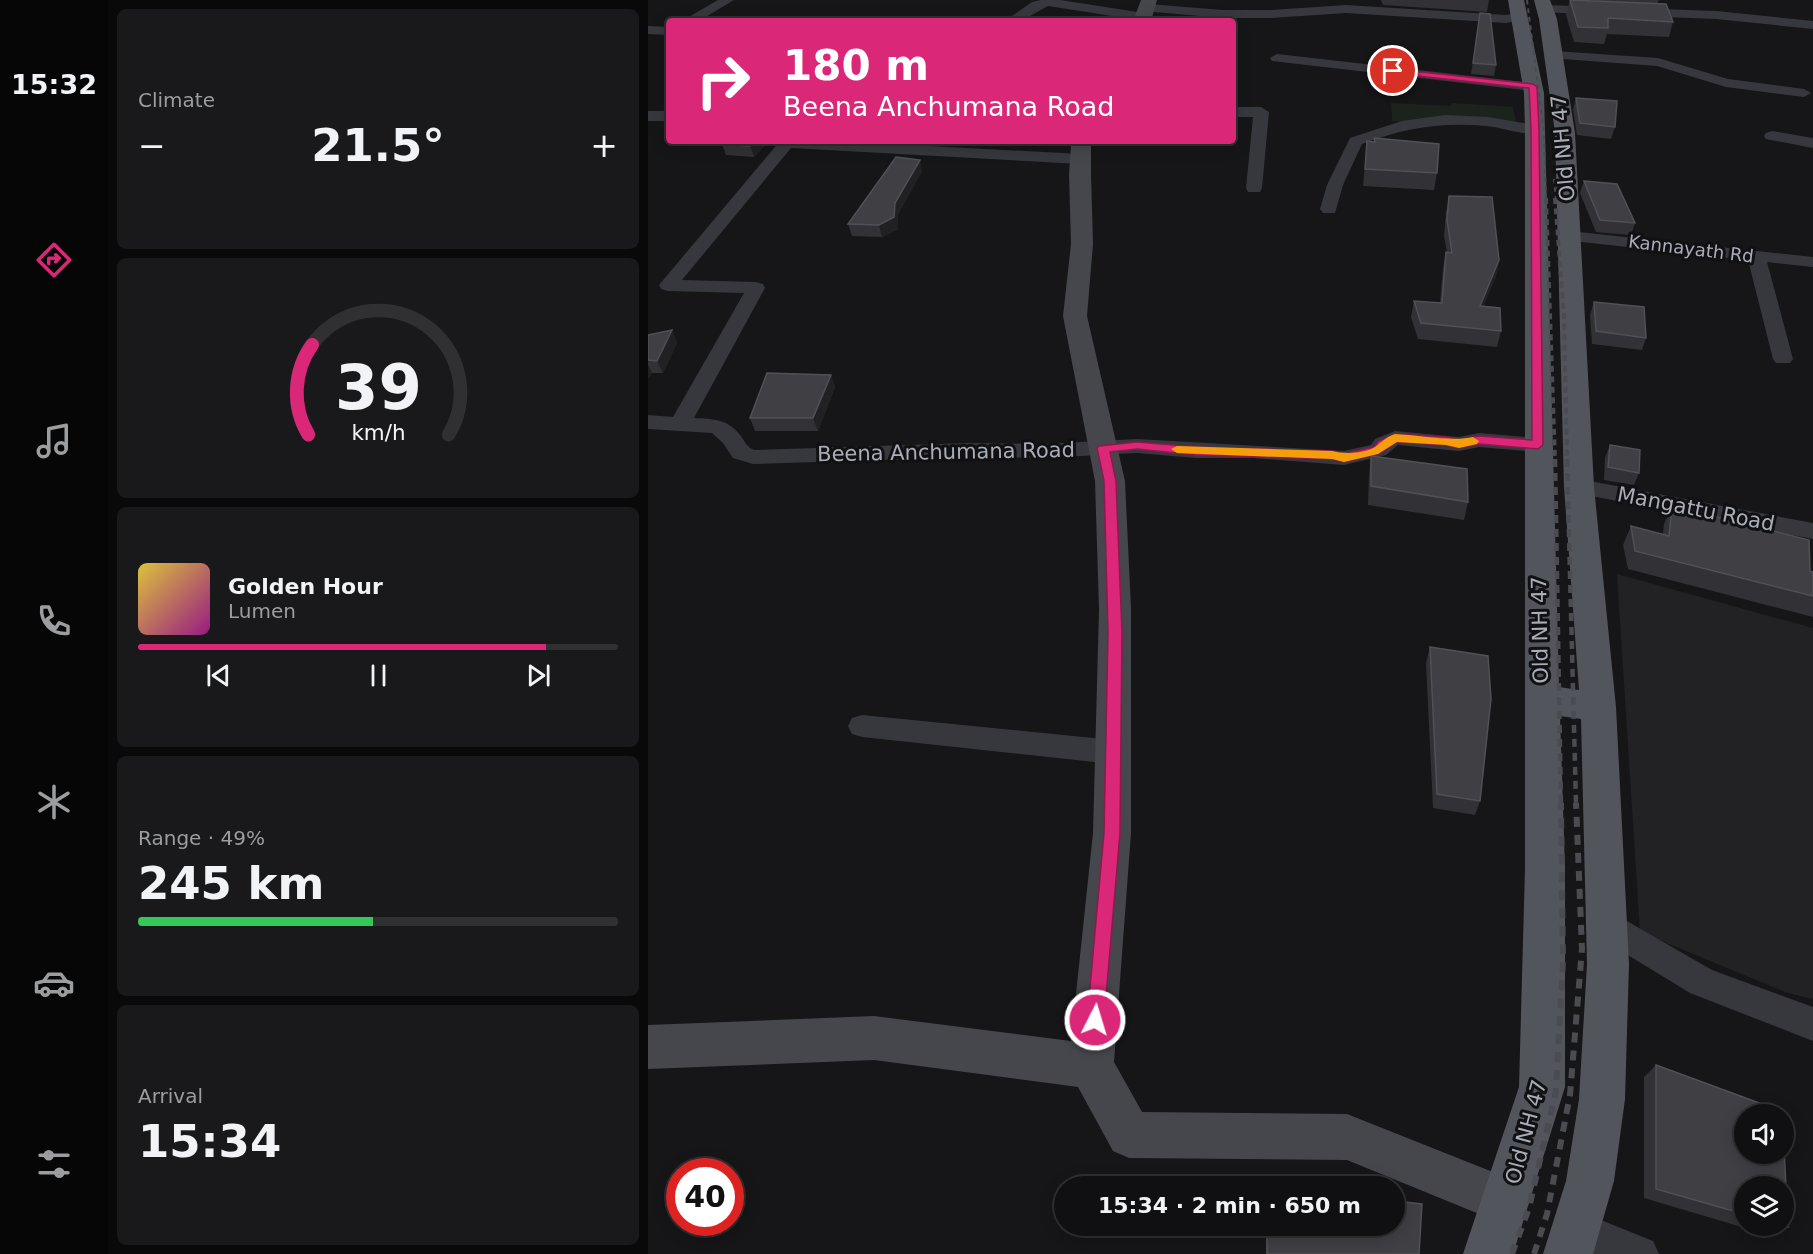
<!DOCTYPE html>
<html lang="en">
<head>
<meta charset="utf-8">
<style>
  :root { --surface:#101012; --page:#19191b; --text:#f1f3f6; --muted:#9c9d9f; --line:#303032; --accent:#db2777 }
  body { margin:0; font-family:"DejaVu Sans",sans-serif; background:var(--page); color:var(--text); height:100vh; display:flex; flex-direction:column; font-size:22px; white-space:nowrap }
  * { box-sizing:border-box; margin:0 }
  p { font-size:20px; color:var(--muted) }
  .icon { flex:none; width:33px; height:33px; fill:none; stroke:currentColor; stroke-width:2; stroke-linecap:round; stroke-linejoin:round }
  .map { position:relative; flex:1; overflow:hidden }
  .side { display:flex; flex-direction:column; gap:9px; padding:9px; background:#09090a; width:540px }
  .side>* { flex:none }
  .top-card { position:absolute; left:18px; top:18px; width:570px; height:126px; border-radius:6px; box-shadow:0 3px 15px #0003,0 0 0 2px var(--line); background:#db2777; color:#fff; overflow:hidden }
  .tools { position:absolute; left:1086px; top:1104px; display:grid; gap:12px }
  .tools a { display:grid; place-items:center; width:60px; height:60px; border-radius:50%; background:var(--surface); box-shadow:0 3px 15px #0003,0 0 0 2px var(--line); font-size:30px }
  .speed { position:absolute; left:18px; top:1158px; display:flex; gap:12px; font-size:30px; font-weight:700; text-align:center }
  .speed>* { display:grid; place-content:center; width:78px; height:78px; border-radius:50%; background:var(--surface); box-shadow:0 3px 15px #0003,0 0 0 2px var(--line); line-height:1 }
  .speed .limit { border:9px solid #d22; background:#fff; color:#111 }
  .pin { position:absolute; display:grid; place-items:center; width:51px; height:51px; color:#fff; margin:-26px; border:3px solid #fff; border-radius:50%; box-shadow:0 2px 6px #0007 }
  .me { position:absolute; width:66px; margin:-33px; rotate:5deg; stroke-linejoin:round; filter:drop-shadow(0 0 4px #0008) }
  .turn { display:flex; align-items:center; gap:21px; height:126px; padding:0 18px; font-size:27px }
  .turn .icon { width:78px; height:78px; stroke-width:2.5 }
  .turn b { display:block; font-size:42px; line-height:51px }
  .big { font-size:45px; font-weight:700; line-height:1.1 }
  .side .widget { flex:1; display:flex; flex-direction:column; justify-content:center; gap:9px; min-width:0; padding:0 21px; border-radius:9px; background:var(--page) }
  .side .dial { align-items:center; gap:0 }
  .dial svg { height:156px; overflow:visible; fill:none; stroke:var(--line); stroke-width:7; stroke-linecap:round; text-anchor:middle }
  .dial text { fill:var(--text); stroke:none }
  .song { display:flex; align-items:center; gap:18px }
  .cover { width:72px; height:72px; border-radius:9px; background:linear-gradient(135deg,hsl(50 70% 55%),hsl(310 70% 35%)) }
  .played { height:6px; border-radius:3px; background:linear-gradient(90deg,var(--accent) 85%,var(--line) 85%) }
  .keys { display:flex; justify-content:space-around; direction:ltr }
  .heat { display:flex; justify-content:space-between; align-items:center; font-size:33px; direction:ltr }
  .charge { height:9px; border-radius:4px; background:linear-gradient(90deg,#34c759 49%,var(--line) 0) }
  .trip { position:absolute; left:406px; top:1176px; width:351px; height:60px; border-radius:30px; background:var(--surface); box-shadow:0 3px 15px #0003,0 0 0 2px var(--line); font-weight:700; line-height:60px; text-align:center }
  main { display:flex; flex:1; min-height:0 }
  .menu { display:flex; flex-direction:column; width:108px; justify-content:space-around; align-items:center; background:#060607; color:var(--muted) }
  .menu .icon { width:42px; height:42px }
  .menu .on { color:var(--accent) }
  .menu b { font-size:27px; color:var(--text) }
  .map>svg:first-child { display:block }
  .built { fill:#222225 }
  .green { fill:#1c231d }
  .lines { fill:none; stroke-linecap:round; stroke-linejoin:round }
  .street { fill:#37383d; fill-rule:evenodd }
  .secondary { fill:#45474d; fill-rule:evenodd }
  .primary { fill:#53555c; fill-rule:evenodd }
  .rail-far3 { stroke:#4a4c52; stroke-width:2; stroke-dasharray:4.5 4; stroke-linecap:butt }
  .rail-far2 { stroke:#4a4c52; stroke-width:4; stroke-dasharray:6 4.5; stroke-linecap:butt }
  .rail-far1 { stroke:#4a4c52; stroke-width:4.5; stroke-dasharray:8 6; stroke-linecap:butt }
  .rail { stroke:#4a4c52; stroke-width:6; stroke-dasharray:10 8; stroke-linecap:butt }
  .wall { fill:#323236; fill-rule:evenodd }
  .shaded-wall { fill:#212124 }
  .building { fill:#3f3f44; stroke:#4f5156; stroke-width:1.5 }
  .route { fill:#db2777; stroke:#8e194d; stroke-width:1.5 }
  .slow { fill:#f59e0b }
  .labels { text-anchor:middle; stroke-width:6; stroke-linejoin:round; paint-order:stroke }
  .far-street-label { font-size:18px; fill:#a8adb8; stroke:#111113 }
  .street-label { font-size:21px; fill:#a8adb8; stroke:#111113 }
</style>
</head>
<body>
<main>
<nav class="menu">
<b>15:32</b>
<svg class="icon on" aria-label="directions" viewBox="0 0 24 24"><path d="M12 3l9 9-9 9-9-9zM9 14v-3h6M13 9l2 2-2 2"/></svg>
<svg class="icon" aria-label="music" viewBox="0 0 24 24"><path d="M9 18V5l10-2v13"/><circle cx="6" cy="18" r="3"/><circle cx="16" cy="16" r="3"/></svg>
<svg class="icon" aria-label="phone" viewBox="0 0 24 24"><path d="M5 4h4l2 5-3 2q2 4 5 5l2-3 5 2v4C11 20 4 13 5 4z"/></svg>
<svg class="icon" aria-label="climate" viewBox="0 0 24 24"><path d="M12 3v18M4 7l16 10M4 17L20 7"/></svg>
<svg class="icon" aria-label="car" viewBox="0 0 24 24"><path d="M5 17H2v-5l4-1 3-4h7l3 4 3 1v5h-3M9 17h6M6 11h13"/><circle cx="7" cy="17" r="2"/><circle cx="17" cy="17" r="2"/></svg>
<svg class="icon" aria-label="filters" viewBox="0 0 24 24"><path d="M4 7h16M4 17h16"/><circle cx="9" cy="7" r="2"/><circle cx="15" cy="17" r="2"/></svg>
</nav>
<section class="side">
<div class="widget"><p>Climate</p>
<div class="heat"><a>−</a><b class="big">21.5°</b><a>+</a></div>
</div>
<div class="widget dial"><svg viewBox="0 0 100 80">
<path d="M14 69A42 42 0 1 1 86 69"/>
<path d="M14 69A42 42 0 0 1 16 23" stroke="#db2777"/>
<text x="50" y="56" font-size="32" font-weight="700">39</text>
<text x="50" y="72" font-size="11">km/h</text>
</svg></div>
<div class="widget">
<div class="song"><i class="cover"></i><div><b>Golden Hour</b><p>Lumen</p></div></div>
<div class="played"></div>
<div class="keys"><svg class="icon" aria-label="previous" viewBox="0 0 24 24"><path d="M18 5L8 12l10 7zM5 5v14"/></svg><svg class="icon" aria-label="pause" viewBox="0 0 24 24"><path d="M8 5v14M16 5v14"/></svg><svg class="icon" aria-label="next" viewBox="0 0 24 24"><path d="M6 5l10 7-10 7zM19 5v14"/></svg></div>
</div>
<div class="widget"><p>Range · 49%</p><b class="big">245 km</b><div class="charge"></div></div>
<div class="widget"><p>Arrival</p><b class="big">15:34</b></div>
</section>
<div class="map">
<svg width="1165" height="1254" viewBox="0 0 1165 1254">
  <rect width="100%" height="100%" fill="#161618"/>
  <!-- built -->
  <polygon class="built" points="969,574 1165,628 1165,999 1140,993 992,932"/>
  <!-- green -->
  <polygon class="green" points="743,103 803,106 804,103 865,107 869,127 744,121"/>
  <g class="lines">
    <!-- street -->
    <g class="street">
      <polygon points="70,0 86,0 51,21 34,21"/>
      <polygon points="393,0 412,0 496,13 503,17 496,21 400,6 373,21 357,21 384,2"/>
      <polygon points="500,4 575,10 623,10 698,5 858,15 871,13 878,17 876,20 858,23 698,13 623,18 575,18 495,11 494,8"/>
      <polygon points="896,5 1068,11 1165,21 1165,29 1068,19 891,12 889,9 891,6"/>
      <polygon points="0,26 21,27 21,35 0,34"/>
      <polygon points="906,51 1010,58 1080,79 1156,89 1163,93 1156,97 1078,87 1009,66 901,58 899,55"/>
      <polygon points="629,54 885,83 892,87 885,91 624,61 622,58"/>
      <polygon points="585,107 613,107 621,112 614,188 612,192 600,192 598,188 605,117 585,117"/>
      <rect x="0" y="111" width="21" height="10"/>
      <path d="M797,115L840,117L892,126L895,129C886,139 858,129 846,127C800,121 758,127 714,144L695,185L687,213H675L672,209L679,185L702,138L754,121Z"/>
      <polygon points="1124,131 1165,138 1165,148 1118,139 1116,136 1118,133"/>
      <path d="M132,141H189L433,154L441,159L433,164L143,148L34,280L108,282L115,284L117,288L46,418C66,419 80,419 93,436C97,442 99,447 106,450L322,443L396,444L489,439L696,451L723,445L727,439L747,431L811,437L831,433L890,438L898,440L901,445L898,450L890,452L831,447L811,451L750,445L738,455L696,465L606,458H548L489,453L396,458L322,457L105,464L85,458L75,443L64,433L0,429V415L25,417L96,293L20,291L13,289L11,285Z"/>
      <polygon points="921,231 1165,257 1165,267 1119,262 1145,359 1142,363 1128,363 1125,359 1100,260 915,240 912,236 915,232"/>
      <polygon points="931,479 1165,523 1165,539 923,492 920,487 923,482"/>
      <polygon points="214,715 465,740 475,744 479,752 475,760 465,764 214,737 204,734 200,726 204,718"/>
      <polygon points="958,909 1064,970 1165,1007 1165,1041 1042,993 947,935 942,924 947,913"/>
      <polygon points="928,1210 1005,1241 1011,1254 944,1254 915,1242 909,1229 915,1216"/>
    </g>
    <!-- secondary -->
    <g class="secondary">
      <polygon points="493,0 509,0 503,21 485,21"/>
      <polygon points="426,141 446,141 443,146 443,174 445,244 439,316 477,481 483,609 483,833 466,1062 494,1112 699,1114 875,1184 882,1201 875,1218 858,1225 699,1160 481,1158 465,1151 430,1087 226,1060 0,1069 0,1025 226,1016 423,1041 445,833 451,609 447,481 415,316 423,244 421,174 423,146"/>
    </g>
    <!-- primary -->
    <polygon class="primary" points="860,0 876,0 896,93 911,687 931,690 916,487 907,133 891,19 886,0 902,0 909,19 927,133 946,487 968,707 981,964 977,1099 966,1181 945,1254 895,1254 918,1181 931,1099 939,964 933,719 912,716 917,868 917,1087 865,1254 815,1254 871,1087 877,868 877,129 876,93"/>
    <!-- rail-far3 -->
    <g class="rail-far3">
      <polyline points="879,0 896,133 898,200"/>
      <polyline points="906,179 908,200"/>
    </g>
    <!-- rail-far2 -->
    <g class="rail-far2">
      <polyline points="898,198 907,461"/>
      <polyline points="907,198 916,316 919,461"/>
    </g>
    <!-- rail-far1 -->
    <g class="rail-far1">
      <polyline points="907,459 913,804"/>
      <polyline points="919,459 928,804"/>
    </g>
    <!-- rail -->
    <g class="rail">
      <polyline points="864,1254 881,1208 908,1091 915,961 913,803"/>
      <polyline points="886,1254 899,1214 922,1095 934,949 928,803"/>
    </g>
  </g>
  <!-- wall -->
  <g class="wall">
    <polygon points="733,0 841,0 839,12 735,5"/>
    <polygon points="922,0 946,1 946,0 1011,0 1009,4 1025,22 1021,37 959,34 956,44 926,42 918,15"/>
    <polygon points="832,13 848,65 846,76 823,74"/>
    <polygon points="928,98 967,127 963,139 929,135 925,109"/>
    <polygon points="726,138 789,173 786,190 715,186 719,141 726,142"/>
    <polygon points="121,141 106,157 78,155 74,144"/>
    <polygon points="274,171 250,214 250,229 234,237 204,236 200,224"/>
    <polygon points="936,181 987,223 983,235 948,232 932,193"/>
    <polygon points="801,196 851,260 848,276 835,307 853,331 849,347 770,339 763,317 766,301 792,303 795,268 798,252 799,252 796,236 798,212"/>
    <polygon points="946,302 998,338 994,350 944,344 942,315"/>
    <polygon points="24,330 29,343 15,373 4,373 0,378 0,335"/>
    <polygon points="183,375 187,387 170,431 107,431 102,418"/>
    <polygon points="962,445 991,473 986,485 956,480 957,458"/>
    <polygon points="723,456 820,502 816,520 720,505 721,475"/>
    <polygon points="1024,506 1165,572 1165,617 980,569 975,545 983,526 1015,534 1016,524"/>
    <polygon points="782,647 832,801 827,815 785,808 778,663"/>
    <path d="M1008,1065L1140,1227L1124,1236L996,1198V1077ZM1096,1186L1136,1226H1096Z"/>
    <polygon points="618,1226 747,1226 771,1254 618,1254"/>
  </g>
  <!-- shaded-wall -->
  <g class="shaded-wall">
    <polygon points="107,141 121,141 106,157 102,146"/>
    <polygon points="272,160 274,171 250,214 250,229 234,237 231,225 247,203"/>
    <polygon points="851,260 848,276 829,322 832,306"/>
    <polygon points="24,330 29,343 15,373 9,361"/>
    <polygon points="0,365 4,373 0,378"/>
    <polygon points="183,375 187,387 170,431 165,418"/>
  </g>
  <!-- building -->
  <g class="building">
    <polygon points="922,0 1018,4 1025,22 960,18 960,28 930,27"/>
    <polygon points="832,13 842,14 848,65 825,63"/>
    <polygon points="928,98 969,101 967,127 932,123"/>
    <polygon points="726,138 791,144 789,173 717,169 719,141 727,142"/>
    <polygon points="76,141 107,141 102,146 74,144"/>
    <polygon points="248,157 272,160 247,203 246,217 231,225 200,224"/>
    <polygon points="936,181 969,184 987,223 952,220"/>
    <polygon points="801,196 844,197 851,260 832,306 852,308 853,331 773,323 766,301 794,303 798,252 804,253 799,220"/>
    <polygon points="946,302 996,307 998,338 948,331"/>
    <polygon points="24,330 9,361 0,360 0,335"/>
    <polygon points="119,373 183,375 165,418 102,418"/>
    <polygon points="962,445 992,450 991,473 960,467"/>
    <polygon points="723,456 819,469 820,502 723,486"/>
    <polygon points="1024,506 1161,540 1162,571 1165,572 1165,596 987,551 983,526 1021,536"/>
    <polygon points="782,647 840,656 843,699 832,801 789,794"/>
    <polygon points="1008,1065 1133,1111 1133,1114 1096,1114 1096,1154 1136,1154 1136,1148 1140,1227 1135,1226 1136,1226 1136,1186 1096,1186 1096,1214 1008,1189"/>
    <polygon points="620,1183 647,1186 620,1186"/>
    <polygon points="747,1201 774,1204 771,1254 619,1254 619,1226 747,1226"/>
  </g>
  <!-- route -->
  <polygon class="route" points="745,69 885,84 889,87 891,129 895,445 890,449 831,444 811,448 798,445 749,442 730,454 696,462 684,459 548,455 489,449 462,452 468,481 474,633 472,833 456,1020 454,1026 447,1028 441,1026 439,1020 456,833 460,633 456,481 449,448 451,446 489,442 548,447 684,451 696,454 726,447 731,441 747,434 798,437 811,440 831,436 884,440 883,129 881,88 742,73 742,70"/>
  <!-- slow -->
  <path class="slow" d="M747,434C769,435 806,442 825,437L831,441L829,444L811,448L798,445L749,442L730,454L696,462L684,459L529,453L523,449L529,446L684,451C696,454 716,454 727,447C734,442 738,437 747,434Z"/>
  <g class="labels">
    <!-- far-street labels -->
    <g class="far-street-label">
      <text transform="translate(1043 249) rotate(7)" y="6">Kannayath Rd</text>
    </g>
    <!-- street labels -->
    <g class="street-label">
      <text transform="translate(915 148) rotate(-95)" y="7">Old NH 47</text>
      <text transform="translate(298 452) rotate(-1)" y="7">Beena Anchumana Road</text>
      <text transform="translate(1048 509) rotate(11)" y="7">Mangattu Road</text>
      <text transform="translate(892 630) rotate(-91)" y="7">Old NH 47</text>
      <text transform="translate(878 1132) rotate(-75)" y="7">Old NH 47</text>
    </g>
  </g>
</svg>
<div class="tools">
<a><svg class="icon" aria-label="sound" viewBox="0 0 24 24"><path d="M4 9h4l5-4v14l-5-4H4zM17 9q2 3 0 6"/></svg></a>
<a><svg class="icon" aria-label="layers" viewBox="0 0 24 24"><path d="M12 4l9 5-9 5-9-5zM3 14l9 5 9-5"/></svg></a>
</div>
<div class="speed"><div class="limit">40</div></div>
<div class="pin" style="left:745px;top:71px;background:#d93025"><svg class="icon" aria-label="arrive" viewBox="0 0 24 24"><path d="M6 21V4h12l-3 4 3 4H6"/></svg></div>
<svg class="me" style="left:447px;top:1020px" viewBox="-20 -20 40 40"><circle r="17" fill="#db2777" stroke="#fff" stroke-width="3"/><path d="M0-11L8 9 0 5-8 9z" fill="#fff"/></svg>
<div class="trip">15:34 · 2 min · 650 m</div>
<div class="top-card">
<div class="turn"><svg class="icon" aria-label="right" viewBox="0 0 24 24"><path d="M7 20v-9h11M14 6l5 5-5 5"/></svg><div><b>180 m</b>Beena Anchumana Road</div></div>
</div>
</div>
</main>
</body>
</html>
